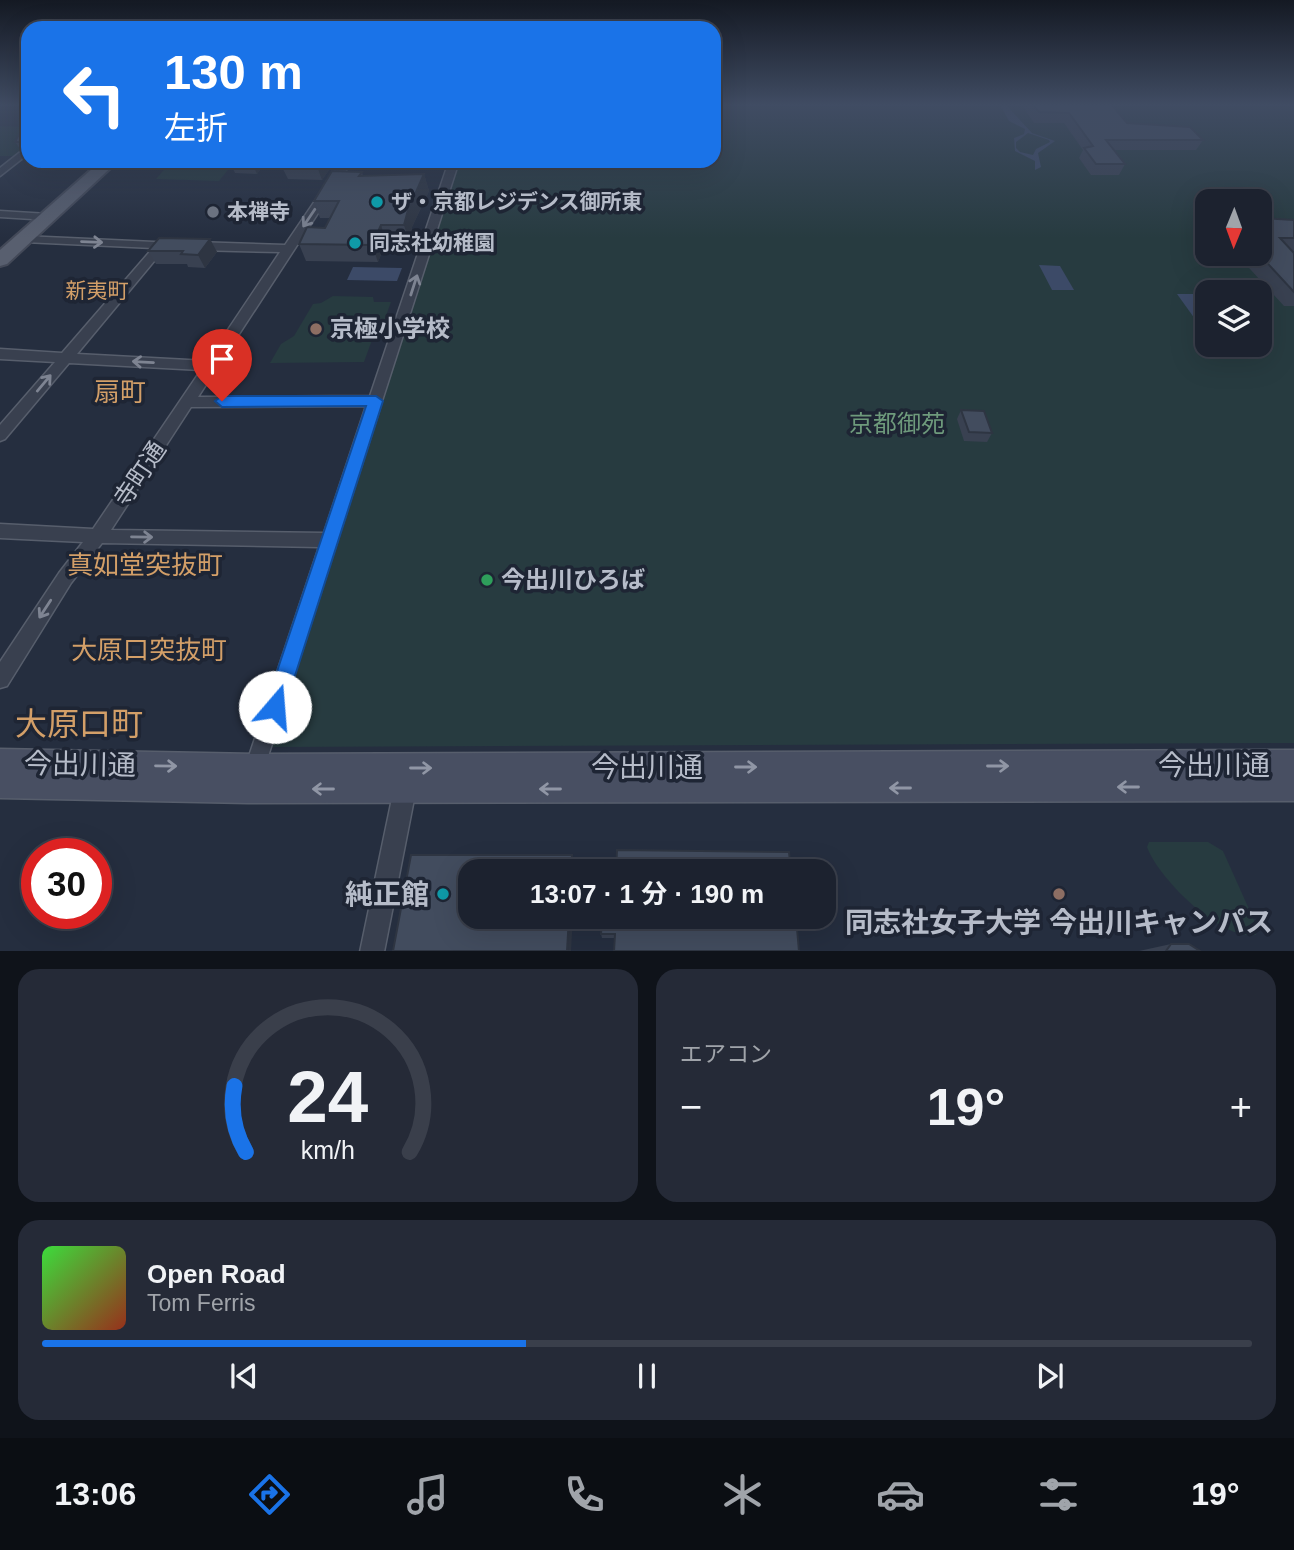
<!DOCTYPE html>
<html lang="ja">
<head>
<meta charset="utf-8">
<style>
  :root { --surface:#1c222f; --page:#252a37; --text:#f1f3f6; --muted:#a0a4aa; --line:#3a3f4b; --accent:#1a73e8 }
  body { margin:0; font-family:Helvetica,"Noto Sans JP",sans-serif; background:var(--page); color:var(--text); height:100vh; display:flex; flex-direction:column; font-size:26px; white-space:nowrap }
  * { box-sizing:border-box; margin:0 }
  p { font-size:23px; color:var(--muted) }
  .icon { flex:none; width:38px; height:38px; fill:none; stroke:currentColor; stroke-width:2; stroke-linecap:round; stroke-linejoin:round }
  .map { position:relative; height:951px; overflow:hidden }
  .side { display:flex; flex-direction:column; gap:18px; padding:18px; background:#0f131a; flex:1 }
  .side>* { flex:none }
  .hud { position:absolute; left:21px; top:21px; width:700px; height:147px; border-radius:21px; box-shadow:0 7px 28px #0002,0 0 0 2px var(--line); background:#1a73e8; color:#fff; overflow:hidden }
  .needle { width:46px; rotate:181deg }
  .controls { position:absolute; left:1195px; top:189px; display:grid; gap:14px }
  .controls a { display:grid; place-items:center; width:77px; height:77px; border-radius:14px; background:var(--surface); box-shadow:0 7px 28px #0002,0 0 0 2px var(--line); font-size:35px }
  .speed { position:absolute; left:21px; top:838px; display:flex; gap:14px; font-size:35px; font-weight:700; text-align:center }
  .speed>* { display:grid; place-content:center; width:91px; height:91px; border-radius:50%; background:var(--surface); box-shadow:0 7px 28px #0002,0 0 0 2px var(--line); line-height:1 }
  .speed .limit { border:10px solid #d22; background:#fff; color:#111 }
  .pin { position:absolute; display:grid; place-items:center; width:60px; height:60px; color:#fff; margin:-72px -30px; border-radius:50% 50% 50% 0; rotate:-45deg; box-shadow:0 0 7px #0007 }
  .pin .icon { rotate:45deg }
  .me { position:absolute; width:77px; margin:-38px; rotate:18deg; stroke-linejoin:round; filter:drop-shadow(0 0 5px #0008) }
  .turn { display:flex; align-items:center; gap:24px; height:147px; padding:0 28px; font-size:32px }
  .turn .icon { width:91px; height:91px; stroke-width:2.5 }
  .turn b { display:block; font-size:49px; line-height:60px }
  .big { font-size:52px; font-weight:700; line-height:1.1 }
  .side .widget { flex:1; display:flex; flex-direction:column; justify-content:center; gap:10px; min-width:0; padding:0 24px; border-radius:21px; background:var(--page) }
  .side .dial { align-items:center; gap:0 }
  .dial svg { height:182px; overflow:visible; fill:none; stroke:var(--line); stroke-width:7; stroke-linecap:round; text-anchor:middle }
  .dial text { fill:var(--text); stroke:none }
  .song { display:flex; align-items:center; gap:21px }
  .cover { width:84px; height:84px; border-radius:10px; background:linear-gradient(135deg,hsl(120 70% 55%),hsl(10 70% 35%)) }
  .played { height:7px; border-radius:4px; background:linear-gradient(90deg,var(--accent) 40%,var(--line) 40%) }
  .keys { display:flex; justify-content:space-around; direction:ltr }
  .heat { display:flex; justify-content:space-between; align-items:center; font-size:38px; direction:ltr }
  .side .tiles { flex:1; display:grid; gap:18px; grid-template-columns:1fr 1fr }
  .widget:last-child { grid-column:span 2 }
  .trip { position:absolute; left:458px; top:859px; width:378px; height:70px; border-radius:21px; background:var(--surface); box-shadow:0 7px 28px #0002,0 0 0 2px var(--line); font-weight:700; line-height:70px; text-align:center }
  .tabs { display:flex; height:112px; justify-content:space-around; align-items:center; background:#0b0e13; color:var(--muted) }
  .tabs .icon { width:49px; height:49px }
  .tabs .active { color:var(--accent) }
  .tabs b { font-size:32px; color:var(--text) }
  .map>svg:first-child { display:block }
  .green { fill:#273b40; fill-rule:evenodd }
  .water { fill:#3c4a67; fill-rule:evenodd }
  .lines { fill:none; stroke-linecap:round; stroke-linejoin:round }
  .minor-casing { stroke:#575e6c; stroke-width:3 }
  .secondary-casing { stroke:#575e6c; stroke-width:3 }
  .primary-casing { stroke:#434958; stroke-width:4 }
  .minor { fill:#39404f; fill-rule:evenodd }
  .secondary { fill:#484f62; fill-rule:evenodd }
  .primary { fill:#585f6f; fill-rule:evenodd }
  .wall { fill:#394151 }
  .shaded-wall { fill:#2e3542 }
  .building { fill:#424c5e; stroke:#2e3542; stroke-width:2 }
  .oneway { stroke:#7e8492 }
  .oneway2 { stroke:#9096a5 }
  .route { fill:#1a73e8; stroke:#114b97; stroke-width:2 }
  .culture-dot { fill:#0f9aa8; stroke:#1e2534; stroke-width:2.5 }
  .worship-dot { fill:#6b7280; stroke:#1e2534; stroke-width:2.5 }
  .education-dot { fill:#8d6e63; stroke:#1e2534; stroke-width:2.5 }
  .leisure-dot { fill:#2e9e5b; stroke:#1e2534; stroke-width:2.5 }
  .labels { text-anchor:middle; stroke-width:7; stroke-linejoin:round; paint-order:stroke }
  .far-poi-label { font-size:21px; font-weight:bold; fill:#b6bcc9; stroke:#1e2534; text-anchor:start }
  .far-neighbourhood-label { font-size:21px; fill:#d39f68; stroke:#1e2534 }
  .poi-label { font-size:24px; font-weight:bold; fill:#b6bcc9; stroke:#1e2534; text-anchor:start }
  .park-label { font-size:24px; fill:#6e9a7c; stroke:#1e2534 }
  .street-label { font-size:24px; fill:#b6bcc9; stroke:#1e2534 }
  .neighbourhood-label { font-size:26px; fill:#d39f68; stroke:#1e2534 }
  .near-street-label { font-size:28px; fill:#b6bcc9; stroke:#1e2534 }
  .near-poi-label { font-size:28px; font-weight:bold; fill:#b6bcc9; stroke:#1e2534; text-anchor:end }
  .near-neighbourhood-label { font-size:32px; fill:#d39f68; stroke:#1e2534 }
</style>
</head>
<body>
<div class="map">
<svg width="1294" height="952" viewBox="0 0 1294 952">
  <rect width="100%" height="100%" fill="#252e3f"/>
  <!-- green -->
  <g class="green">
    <path d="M714,105H1294V743L272,747L459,161H714ZM1208,201H1260V254H1208ZM1208,292H1260V345H1208Z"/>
    <polygon points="0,126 28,127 28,145 14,156 0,156"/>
    <polygon points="177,161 235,161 219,181 156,179 170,163"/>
    <polygon points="333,296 373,297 374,302 391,302 383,324 373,332 369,333 367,339 372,340 364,362 270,363 281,344 294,336 313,304 321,303"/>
    <path d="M1149,842H1208L1223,851L1257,927L1256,935C1221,941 1158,878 1147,847Z"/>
  </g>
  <!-- water -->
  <g class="water">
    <path d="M1000,105H1006L1032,133L1055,141L1038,153L1041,167L1035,170V161L1015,151L1014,138L1024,134L1025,129L1009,121ZM1028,133L1049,140L1050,142L1036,149L1033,155L1020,152L1016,148V142Z"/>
    <polygon points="1039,265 1060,266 1074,290 1052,290"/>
    <polygon points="353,267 402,268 397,281 347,280"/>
    <polygon points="1177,294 1196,294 1207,310 1207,319 1195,319"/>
  </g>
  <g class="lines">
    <defs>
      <g id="minor">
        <polygon points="28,146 28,154 0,176 0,168"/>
        <path d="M342,161H352L198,397L370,396L449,161H459L262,775L255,778L248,775L245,768L319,547L102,543L71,583L7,686L0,688V662L59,573L83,542L0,538V524L93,529L201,370L69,363L5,439L0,441V425L55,362L0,359V349L62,353L153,248L24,242L18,239L24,236L176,243V247L165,248L77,354L207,361L280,252L195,250L189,246L195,242L285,245ZM366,406L324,533L111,530L191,407Z"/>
        <polygon points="0,211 48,214 54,217 48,220 0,217"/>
        <polygon points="405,778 413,781 416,789 384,952 360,952 394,789 397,781"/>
      </g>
      <polygon id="secondary" points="0,749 255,754 1294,750 1294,801 248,803 0,798"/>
      <polygon id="primary" points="101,161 118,161 7,264 0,266 0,250"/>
    </defs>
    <!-- minor casing -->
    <use href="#minor" class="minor-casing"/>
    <!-- secondary casing -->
    <use href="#secondary" class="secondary-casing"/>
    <!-- primary casing -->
    <use href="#primary" class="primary-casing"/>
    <!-- minor -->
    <use href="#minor" class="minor"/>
    <!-- secondary -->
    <use href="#secondary" class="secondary"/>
    <!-- primary -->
    <use href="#primary" class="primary"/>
  </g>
  <!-- wall -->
  <g class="wall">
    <polygon points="1022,105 1112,105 1127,123 1203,140 1196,150 1114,150 1125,164 1119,175 1091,175 1079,158 1083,150 1064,123 1034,123"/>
    <polygon points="28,125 28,158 27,158 15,142"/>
    <polygon points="231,161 266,161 257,174 235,173 230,162"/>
    <polygon points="288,161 335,161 322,180 288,179 283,169"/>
    <polygon points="362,172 363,176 424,174 429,191 412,227 409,242 386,242 378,262 306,261 299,244 325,228 330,218 320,218 314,201"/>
    <polygon points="1294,220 1294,251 1292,251 1294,253 1294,306 1284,306 1239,257 1226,257 1224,254 1260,254"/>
    <polygon points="1208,221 1208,234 1203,228"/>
    <polygon points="210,239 217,252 205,268 188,267 187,264 156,264 148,251"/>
    <polygon points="961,410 992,433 987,442 964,441 957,419"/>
    <polygon points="796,917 614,938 602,938 601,934"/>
    <polygon points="1171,944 1200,951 1139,951"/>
  </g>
  <!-- shaded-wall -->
  <g class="shaded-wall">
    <polygon points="253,161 266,161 257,174 252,163"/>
    <polygon points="324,161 335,161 322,180 318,169"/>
    <polygon points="424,174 429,191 412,227 409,242 404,225 408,210"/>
    <polygon points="381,225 386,242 378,262 372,245"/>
    <polygon points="210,239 217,252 205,268 198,255"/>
    <polygon points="572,855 575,863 575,872 571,872"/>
    <polygon points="569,917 573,917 571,951 567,951"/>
  </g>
  <!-- building -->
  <g class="building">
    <polygon points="1033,105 1112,105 1127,123 1190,127 1203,140 1106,140 1125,164 1096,164 1084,148 1093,146 1069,113 1039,112"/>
    <polygon points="28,125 28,142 15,142 20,132"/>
    <polygon points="231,161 253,161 252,163 230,162"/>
    <polygon points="288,161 324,161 318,169 283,169"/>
    <polygon points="332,171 362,172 359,176 424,174 408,210 404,225 381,225 372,245 299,244 307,227 325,228 339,201 314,201"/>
    <polygon points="1260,218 1294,220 1294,238 1280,238 1294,253 1294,292 1259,254 1260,254"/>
    <polygon points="159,238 210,239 198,255 181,254 183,251 148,251"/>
    <polygon points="961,410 984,411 992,433 969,432"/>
    <polygon points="617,850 789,852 791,872 616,872"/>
    <polygon points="411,855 572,855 571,872 471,872 471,917 569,917 567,951 393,951"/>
    <polygon points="602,917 796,917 799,951 614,951 615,934 601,934"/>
    <polygon points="1171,944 1189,944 1200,951 1166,951"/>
  </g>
  <!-- one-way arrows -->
  <defs><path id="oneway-shaft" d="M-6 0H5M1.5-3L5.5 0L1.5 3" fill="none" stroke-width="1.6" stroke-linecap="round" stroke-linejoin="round" transform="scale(1.75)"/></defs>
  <g class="oneway">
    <use href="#oneway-shaft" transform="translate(309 218) rotate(124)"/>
    <use href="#oneway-shaft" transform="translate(92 242) rotate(2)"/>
    <use href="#oneway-shaft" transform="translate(414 285) rotate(-72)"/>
    <use href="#oneway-shaft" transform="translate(143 362) rotate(-177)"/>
    <use href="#oneway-shaft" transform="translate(44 383) rotate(-50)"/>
    <use href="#oneway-shaft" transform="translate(142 537) rotate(1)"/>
    <use href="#oneway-shaft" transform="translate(45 609) rotate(123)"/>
  </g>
  <g class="oneway2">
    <use href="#oneway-shaft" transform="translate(166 766) rotate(1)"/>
    <use href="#oneway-shaft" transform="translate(998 766)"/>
    <use href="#oneway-shaft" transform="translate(746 767)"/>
    <use href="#oneway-shaft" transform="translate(421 768)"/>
    <use href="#oneway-shaft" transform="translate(1128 787) rotate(180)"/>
    <use href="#oneway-shaft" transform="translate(900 788) rotate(180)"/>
    <use href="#oneway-shaft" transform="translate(323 789) rotate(-180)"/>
    <use href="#oneway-shaft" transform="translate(550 789) rotate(180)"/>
  </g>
  <!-- sky -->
  <linearGradient id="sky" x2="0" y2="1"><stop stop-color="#141923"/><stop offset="0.44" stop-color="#404c63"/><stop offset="1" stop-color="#404c63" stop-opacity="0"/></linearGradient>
  <rect width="1294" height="238" fill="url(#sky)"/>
  <!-- route -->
  <polygon class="route" points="222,396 376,396 383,401 285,707 282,714 275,717 268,714 265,707 366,406 222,407 215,401"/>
  <!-- markers -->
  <g class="culture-dot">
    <circle cx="377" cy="202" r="7"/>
    <circle cx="355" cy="243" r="7"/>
    <circle cx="443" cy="894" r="7"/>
  </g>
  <circle class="worship-dot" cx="213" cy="212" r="7"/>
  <g class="education-dot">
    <circle cx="316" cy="329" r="7"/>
    <circle cx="1059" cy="894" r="7"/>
  </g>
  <circle class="leisure-dot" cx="487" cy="580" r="7"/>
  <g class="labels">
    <!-- far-poi labels -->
    <g class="far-poi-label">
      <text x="391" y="209">ザ・京都レジデンス御所東</text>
      <text x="227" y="219">本禅寺</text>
      <text x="369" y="250">同志社幼稚園</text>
    </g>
    <!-- far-neighbourhood labels -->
    <g class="far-neighbourhood-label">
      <text x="97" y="298">新夷町</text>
    </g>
    <!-- poi labels -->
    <g class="poi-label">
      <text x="330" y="337">京極小学校</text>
      <text x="501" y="588">今出川ひろば</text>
    </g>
    <!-- park labels -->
    <g class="park-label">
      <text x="897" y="432">京都御苑</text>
    </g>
    <!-- street labels -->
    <g class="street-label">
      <text transform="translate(140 474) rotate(-56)" y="8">寺町通</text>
    </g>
    <!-- neighbourhood labels -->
    <g class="neighbourhood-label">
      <text x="120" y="401">扇町</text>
      <text x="145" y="574">真如堂突抜町</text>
      <text x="149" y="659">大原口突抜町</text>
    </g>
    <!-- near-street labels -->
    <g class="near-street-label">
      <text transform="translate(80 764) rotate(1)" y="10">今出川通</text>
      <text x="1214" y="775">今出川通</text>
      <text x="647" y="777">今出川通</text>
    </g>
    <!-- near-poi labels -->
    <g class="near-poi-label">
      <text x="429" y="904">純正館</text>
      <text x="1059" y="932" text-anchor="middle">同志社女子大学 今出川キャンパス</text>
    </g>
    <!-- near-neighbourhood labels -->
    <g class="near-neighbourhood-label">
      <text x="79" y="735">大原口町</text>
    </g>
  </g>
</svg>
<div class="controls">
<a><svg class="needle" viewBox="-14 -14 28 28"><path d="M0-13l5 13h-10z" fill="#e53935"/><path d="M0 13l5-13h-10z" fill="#a0a4aa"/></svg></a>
<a><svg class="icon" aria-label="layers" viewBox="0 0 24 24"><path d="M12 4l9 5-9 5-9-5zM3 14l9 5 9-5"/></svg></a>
</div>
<div class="speed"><div class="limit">30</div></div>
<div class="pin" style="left:222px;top:401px;background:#d93025"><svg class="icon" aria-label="arrive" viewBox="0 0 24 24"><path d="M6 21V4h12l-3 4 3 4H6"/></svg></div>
<svg class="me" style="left:275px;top:707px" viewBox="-20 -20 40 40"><circle r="19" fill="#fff"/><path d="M0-13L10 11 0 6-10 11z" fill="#1a73e8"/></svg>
<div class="trip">13:07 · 1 分 · 190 m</div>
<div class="hud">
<div class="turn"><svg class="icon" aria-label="left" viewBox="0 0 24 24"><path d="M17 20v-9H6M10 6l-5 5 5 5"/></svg><div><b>130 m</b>左折</div></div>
</div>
</div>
<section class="side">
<div class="tiles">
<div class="widget dial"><svg viewBox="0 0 100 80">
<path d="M14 69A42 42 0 1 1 86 69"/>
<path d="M14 69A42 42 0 0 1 9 40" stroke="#1a73e8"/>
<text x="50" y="56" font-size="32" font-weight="700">24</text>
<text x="50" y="72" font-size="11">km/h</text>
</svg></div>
<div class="widget"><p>エアコン</p>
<div class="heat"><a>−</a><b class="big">19°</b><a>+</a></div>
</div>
<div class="widget">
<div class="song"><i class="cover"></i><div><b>Open Road</b><p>Tom Ferris</p></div></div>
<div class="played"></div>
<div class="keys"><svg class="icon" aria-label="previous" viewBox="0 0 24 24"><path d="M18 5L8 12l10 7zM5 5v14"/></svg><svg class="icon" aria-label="pause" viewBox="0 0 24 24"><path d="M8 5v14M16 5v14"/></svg><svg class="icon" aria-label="next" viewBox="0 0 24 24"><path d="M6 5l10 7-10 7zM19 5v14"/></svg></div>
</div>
</div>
</section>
<nav class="tabs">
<b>13:06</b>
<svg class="icon active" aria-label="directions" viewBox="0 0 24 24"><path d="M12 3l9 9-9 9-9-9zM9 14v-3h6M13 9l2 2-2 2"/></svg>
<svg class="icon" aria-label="music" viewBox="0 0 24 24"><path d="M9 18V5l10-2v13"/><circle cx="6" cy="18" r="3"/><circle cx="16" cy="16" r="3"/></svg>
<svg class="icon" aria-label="phone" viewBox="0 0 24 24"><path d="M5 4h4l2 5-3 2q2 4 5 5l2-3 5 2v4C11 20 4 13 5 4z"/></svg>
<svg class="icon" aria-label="climate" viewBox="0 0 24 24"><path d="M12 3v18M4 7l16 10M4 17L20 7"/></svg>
<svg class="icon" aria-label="car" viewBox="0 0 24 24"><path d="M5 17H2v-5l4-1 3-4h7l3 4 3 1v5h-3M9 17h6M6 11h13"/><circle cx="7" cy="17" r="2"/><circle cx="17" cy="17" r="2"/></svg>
<svg class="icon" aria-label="filters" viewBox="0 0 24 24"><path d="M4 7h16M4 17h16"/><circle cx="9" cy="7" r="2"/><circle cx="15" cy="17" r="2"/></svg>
<b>19°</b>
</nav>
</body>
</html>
